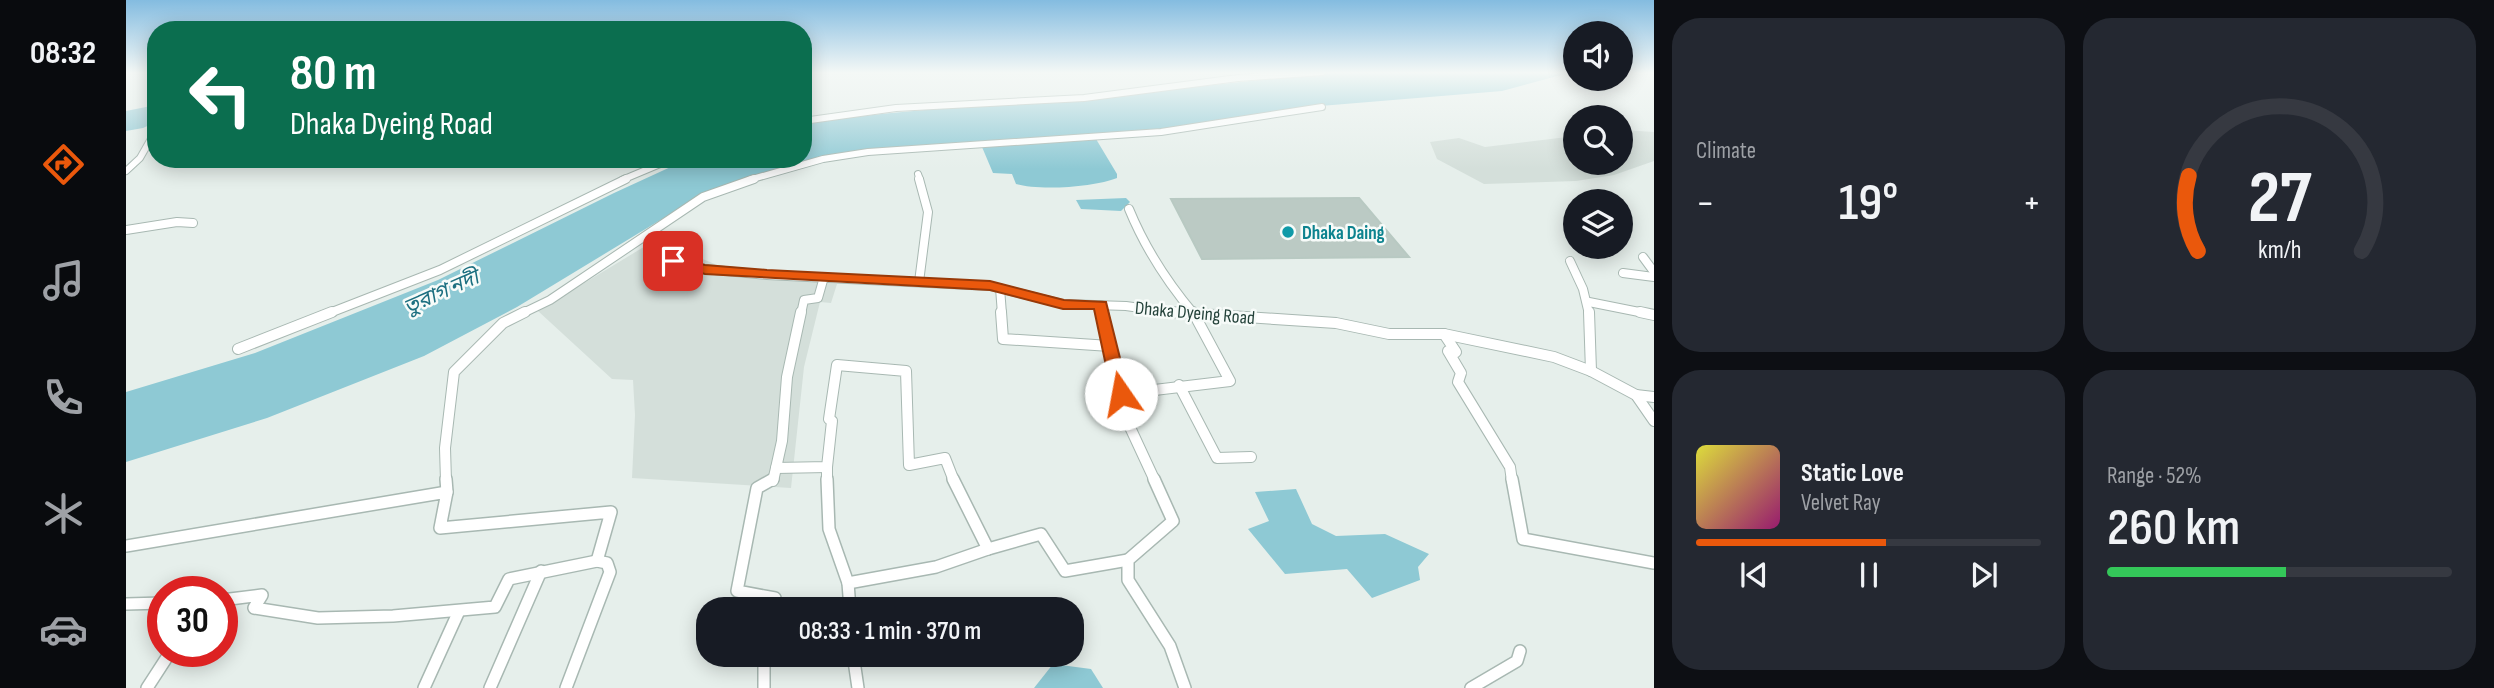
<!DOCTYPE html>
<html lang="en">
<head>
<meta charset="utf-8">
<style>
  :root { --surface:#171b24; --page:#242831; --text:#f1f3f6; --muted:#9ea1a6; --line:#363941; --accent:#ea580c }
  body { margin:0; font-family:"Sofia Sans Condensed","Noto Sans Bengali",sans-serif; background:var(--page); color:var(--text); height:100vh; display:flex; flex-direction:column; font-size:26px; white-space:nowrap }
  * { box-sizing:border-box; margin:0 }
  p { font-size:23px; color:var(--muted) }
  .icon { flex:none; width:38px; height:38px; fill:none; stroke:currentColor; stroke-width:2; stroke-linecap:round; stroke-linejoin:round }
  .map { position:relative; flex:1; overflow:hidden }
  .sheet { display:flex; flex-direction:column; gap:18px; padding:18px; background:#0d0f14; width:840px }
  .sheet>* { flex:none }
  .guide { position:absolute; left:21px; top:21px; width:665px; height:147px; border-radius:28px; box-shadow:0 4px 18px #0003; background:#0b6e4f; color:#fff; overflow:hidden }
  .controls { position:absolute; left:1437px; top:21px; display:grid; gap:14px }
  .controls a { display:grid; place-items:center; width:70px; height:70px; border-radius:50%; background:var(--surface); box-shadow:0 4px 18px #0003; font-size:35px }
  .speed { position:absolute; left:21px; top:576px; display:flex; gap:14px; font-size:35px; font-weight:700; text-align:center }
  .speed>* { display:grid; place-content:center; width:91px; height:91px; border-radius:50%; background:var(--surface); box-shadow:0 4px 18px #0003; line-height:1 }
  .speed .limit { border:10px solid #d22; background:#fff; color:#111 }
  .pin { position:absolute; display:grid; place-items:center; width:60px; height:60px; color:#fff; margin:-30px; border-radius:14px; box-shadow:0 4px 10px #0006 }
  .me { position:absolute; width:77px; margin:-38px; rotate:348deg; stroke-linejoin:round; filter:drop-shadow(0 0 5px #0008) }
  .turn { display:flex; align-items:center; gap:24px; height:147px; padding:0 28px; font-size:32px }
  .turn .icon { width:91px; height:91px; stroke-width:2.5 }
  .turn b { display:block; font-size:49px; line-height:60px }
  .big { font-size:52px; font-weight:600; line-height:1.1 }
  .sheet .card { flex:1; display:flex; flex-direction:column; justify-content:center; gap:10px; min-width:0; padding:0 24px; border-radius:28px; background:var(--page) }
  .sheet .dial { align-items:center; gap:0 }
  .dial svg { height:182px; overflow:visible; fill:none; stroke:var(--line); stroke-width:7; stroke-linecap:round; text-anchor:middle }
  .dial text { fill:var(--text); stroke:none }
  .song { display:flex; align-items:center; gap:21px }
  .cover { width:84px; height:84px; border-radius:10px; background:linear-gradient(135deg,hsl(60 70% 55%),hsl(320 70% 35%)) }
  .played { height:7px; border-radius:4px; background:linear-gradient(90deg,var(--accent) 55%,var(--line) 55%) }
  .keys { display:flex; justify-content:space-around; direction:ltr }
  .heat { display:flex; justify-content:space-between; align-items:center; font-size:38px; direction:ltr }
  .charge { height:10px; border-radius:5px; background:linear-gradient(90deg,#34c759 52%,var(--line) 0) }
  .sheet .tiles { flex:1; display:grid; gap:18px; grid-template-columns:repeat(2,1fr) }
  .trip { position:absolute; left:570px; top:597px; width:388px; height:70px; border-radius:28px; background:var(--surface); box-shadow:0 4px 18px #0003; font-weight:600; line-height:70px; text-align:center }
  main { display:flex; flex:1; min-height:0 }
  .menu { display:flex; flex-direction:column; width:126px; justify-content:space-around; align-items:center; background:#090b0e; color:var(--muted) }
  .menu .icon { width:49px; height:49px }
  .menu .selected { color:var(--accent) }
  .menu b { font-size:32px; color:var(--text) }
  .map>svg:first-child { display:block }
  .built { fill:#d4dfda }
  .water { fill:#8ec9d4 }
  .building { fill:#bbcac4; stroke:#b8c9c2; stroke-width:2 }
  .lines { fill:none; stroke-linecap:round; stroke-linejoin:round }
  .minor-far3-casing { stroke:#a8b8b2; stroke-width:8 }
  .minor-far2-casing { stroke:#a8b8b2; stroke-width:10 }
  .minor-far1-casing { stroke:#a8b8b2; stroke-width:12 }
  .minor-casing { stroke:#a8b8b2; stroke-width:14 }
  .minor-far3 { stroke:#fff; stroke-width:6 }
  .minor-far2 { stroke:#fff; stroke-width:8 }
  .minor-far1 { stroke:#fff; stroke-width:10 }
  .minor { stroke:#fff; stroke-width:11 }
  .route { fill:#ea580c; stroke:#983908; stroke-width:2 }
  .culture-dot { fill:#0f9aa8; stroke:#f7fbf9; stroke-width:2.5 }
  .labels { text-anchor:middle; stroke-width:5; stroke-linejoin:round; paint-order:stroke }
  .culture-label { font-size:19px; font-weight:bold; fill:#0d838f; stroke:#f7fbf9; text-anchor:start }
  .street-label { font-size:19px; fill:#24423a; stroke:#f7fbf9 }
  .water-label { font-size:21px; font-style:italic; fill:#1c6f80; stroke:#f7fbf9 }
</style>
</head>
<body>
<main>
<nav class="menu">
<b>08:32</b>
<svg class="icon selected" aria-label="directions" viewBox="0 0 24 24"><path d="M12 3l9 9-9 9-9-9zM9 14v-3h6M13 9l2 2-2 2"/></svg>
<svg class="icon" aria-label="music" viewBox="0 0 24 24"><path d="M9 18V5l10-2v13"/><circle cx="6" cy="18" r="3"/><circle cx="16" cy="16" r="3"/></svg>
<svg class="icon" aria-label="phone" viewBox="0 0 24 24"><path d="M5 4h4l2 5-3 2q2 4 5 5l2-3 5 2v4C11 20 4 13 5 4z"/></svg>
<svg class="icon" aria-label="climate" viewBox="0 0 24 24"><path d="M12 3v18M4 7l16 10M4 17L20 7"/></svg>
<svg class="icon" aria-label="car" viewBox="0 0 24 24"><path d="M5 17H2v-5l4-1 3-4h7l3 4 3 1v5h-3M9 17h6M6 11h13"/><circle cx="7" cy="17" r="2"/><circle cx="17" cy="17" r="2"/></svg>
</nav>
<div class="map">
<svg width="1528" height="688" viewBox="0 0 1528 688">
  <rect width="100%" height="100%" fill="#e6efeb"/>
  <!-- built -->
  <g class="built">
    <polygon points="1495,130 1528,132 1528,161 1488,175 1450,181 1358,184 1311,159 1304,142 1333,138 1359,147 1449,136 1449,163 1494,163"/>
    <polygon points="526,242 560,252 615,275 711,284 705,303 694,302 678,367 665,488 506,478 509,415 507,380 486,379 412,311"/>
  </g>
  <!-- water -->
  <g class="water">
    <path d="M1217,72H1446L1376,91L1170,108L1028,130L707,155L569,199L391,307L298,356L141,418L0,462V392L129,353L312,280L488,193L562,159H677V124C772,109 867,106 963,98C1048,90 1132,79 1217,72Z"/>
    <polygon points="30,105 30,122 17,128 0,131 0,111"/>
    <path d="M970,139L991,174V178C969,187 914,191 890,184L886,174L867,173L856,147Z"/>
    <polygon points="1000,198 1004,202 995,211 955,209 950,200"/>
    <polygon points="1170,489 1186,524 1210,536 1259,534 1303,554 1292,567 1294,580 1246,598 1221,569 1159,574 1122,529 1143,521 1129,492"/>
    <polygon points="927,664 965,669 977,688 908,688"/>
  </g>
  <!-- building -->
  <polygon class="building" points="1233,198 1283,257 1076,259 1045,199"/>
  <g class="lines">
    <defs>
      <g id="minor-far3">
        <polyline points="677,121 770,108 958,98 1112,78 1196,72"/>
        <polyline points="0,171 14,158 30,130"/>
        <polyline points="792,174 794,180"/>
        <polyline points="496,180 546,159"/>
        <polyline points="623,180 697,159 742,152 1035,132 1196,107"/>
      </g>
      <g id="minor-far2">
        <path d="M1003,209C1019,248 1041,282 1068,314"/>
        <polyline points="0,230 51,222 67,223"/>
        <polyline points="1517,257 1528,272"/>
        <polyline points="547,261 579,269 641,275 864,286 937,304 1000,306 1056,314"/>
        <polyline points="1444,261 1457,289 1463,314"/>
        <polyline points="1497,273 1528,277"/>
        <polyline points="793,282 802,212 793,179"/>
        <polyline points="874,288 876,314"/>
        <polyline points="1463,302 1523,314"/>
        <polyline points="975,305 977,314"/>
        <polyline points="201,314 314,270 500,179"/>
        <polyline points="395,314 424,300 577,197 628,179"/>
        <polyline points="675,314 678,300 692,298 698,277"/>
      </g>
      <g id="minor-far1">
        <polyline points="675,312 661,377 656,441 650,468 701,467 706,421 703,419 711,365 780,371 783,465 819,458 828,481"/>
        <polyline points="875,312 877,339 984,346"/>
        <polyline points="977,312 995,394 996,410 1029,481"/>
        <polyline points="1044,312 1210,323 1263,334 1318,334 1428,357 1465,371 1510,395 1528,421"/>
        <polyline points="1463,312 1465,371"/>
        <polyline points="1514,312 1528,315"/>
        <polyline points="1318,334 1330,352 1322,351 1335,373 1332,382 1384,467 1386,481"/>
        <polyline points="112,349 206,312"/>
        <polyline points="1053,385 1091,458 1125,457"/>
        <polyline points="995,394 1104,381 1067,312"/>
        <polyline points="1510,395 1528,397"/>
        <polyline points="701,467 701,481"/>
        <polyline points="320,481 319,448 328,372 377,323 399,312"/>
        <polyline points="647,481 650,468"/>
      </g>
      <g id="minor">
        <polyline points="320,479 321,492"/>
        <polyline points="701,479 703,529 722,583 810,567 862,549"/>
        <polyline points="827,479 862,549 915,534 939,571 1002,560"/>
        <polyline points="1028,479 1047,521 1002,560 1002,580 1044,646 1059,688"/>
        <polyline points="1386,479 1397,539 1528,563"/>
        <polyline points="0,546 321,492 314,528 485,512 471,561 481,563 484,572 440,688"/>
        <polyline points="722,583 724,609"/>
        <polyline points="96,600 136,595 128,608 192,618 267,616 369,607 383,579 471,561"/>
        <polyline points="0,604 37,603"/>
        <polyline points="647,609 649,598 611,591 631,488 647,479"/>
        <polyline points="727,654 732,688"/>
        <polyline points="591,655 638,657 639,654"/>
        <polyline points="638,657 638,688"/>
        <polyline points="21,688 45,651"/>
        <polyline points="298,688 333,611"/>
        <polyline points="364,688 415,571"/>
        <polyline points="1345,688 1391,661 1394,651"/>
      </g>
    </defs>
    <!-- minor-far3 casing -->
    <use href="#minor-far3" class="minor-far3-casing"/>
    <!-- minor-far2 casing -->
    <use href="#minor-far2" class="minor-far2-casing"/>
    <!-- minor-far1 casing -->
    <use href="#minor-far1" class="minor-far1-casing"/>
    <!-- minor casing -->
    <use href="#minor" class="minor-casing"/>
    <!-- minor-far3 -->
    <use href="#minor-far3" class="minor-far3"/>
    <!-- minor-far2 -->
    <use href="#minor-far2" class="minor-far2"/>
    <!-- minor-far1 -->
    <use href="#minor-far1" class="minor-far1"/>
    <!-- minor -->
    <use href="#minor" class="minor"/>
  </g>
  <!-- sky -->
  <linearGradient id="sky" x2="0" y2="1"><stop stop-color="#84bce0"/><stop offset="0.43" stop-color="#f4f8f6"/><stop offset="1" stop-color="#f4f8f6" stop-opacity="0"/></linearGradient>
  <rect width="1528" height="169" fill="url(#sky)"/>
  <!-- route -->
  <polygon class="route" points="547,257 579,265 641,270 864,281 938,300 980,302 1003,394 995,399 986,394 968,309 937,309 864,290 579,274 542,264 542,258"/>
  <!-- markers -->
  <circle class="culture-dot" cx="1162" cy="232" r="7"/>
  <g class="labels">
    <!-- culture labels -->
    <g class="culture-label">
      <text x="1176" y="239">Dhaka Daing</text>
    </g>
    <!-- street labels -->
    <g class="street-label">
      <text transform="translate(1069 312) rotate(5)" y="7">Dhaka Dyeing Road</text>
    </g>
    <!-- water labels -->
    <g class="water-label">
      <text transform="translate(315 292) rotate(-24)" y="7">তুরাগ নদী</text>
    </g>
  </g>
</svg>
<div class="controls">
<a><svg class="icon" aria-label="sound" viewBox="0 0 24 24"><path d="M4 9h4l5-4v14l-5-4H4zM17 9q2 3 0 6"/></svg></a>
<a><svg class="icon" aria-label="search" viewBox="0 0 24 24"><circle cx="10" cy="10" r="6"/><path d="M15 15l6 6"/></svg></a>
<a><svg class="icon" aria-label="layers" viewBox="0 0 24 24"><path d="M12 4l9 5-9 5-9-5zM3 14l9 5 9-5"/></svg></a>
</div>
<div class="speed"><div class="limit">30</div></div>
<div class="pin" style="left:547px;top:261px;background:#d93025"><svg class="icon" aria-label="arrive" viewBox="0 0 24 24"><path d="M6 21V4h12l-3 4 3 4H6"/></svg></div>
<svg class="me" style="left:995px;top:394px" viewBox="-20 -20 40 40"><circle r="19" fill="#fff"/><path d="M0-13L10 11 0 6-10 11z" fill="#ea580c"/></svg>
<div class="trip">08:33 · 1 min · 370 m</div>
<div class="guide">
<div class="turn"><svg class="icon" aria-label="left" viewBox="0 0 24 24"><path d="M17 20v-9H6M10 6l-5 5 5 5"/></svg><div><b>80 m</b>Dhaka Dyeing Road</div></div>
</div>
</div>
<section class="sheet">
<div class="tiles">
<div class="card"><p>Climate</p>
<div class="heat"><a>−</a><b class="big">19°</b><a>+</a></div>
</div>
<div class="card dial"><svg viewBox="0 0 100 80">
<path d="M14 69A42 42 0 1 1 86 69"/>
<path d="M14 69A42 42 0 0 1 10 36" stroke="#ea580c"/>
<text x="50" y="56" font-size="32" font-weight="700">27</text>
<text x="50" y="72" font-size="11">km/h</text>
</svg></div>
<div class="card">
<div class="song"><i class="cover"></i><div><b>Static Love</b><p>Velvet Ray</p></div></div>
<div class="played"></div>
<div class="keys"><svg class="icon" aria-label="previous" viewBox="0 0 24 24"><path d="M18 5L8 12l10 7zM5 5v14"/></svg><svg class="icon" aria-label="pause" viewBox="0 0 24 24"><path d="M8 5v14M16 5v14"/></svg><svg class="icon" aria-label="next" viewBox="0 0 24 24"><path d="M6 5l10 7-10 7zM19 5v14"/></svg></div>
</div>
<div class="card"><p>Range · 52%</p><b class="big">260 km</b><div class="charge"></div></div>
</div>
</section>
</main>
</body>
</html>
